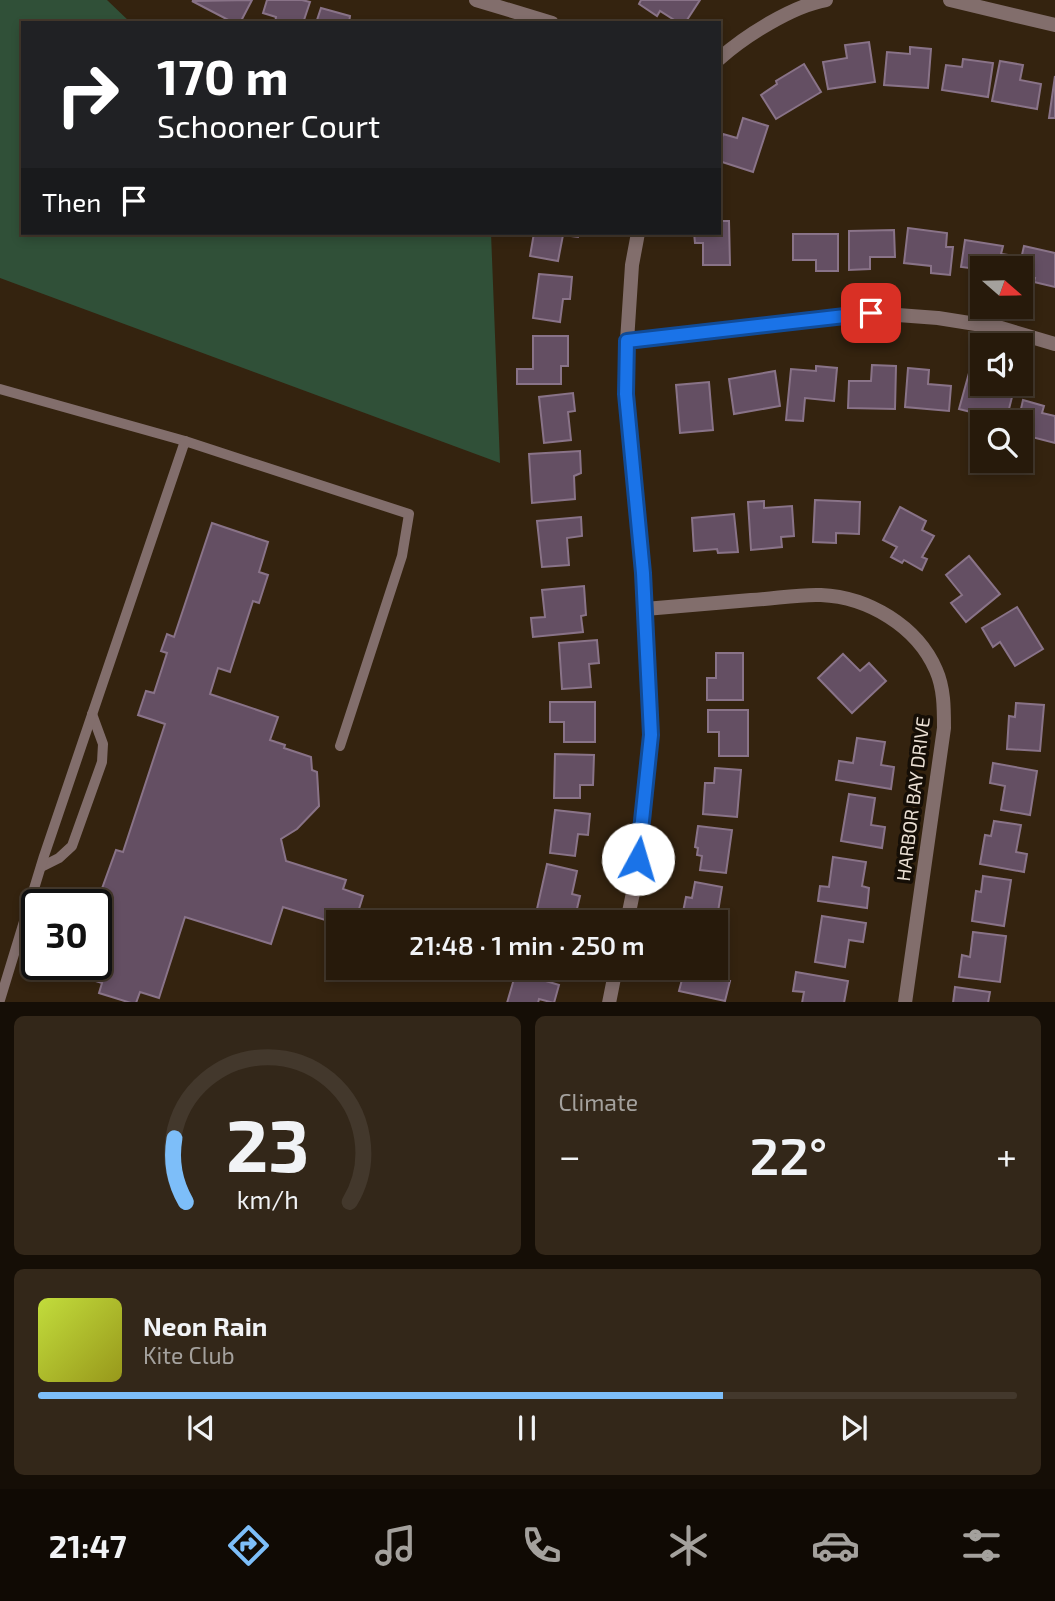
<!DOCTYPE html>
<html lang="en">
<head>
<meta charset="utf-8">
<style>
  :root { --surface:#271a0b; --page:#332719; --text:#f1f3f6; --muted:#a4a19d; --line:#43382c; --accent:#7dbef9 }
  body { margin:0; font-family:"Exo 2",sans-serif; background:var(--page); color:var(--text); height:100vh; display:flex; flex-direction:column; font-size:26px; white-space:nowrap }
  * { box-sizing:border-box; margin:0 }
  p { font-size:23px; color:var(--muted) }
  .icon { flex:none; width:38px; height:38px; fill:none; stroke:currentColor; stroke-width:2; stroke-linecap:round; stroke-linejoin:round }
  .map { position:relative; height:1002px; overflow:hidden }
  .panel { display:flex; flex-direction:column; gap:14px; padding:14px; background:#150e06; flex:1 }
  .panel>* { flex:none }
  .guide { position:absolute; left:21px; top:21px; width:700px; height:214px; border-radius:0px; box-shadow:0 4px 10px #0003,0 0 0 2px var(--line); background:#202124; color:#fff; overflow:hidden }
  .needle { width:46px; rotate:110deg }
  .buttons { position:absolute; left:970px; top:256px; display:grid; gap:14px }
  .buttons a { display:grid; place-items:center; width:63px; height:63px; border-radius:0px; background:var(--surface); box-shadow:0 4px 10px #0003,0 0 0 2px var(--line); font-size:35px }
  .speed { position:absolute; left:21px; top:889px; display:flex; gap:14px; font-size:35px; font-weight:700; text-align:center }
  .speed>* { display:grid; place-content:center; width:91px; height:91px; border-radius:50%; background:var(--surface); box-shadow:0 4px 10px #0003,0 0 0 2px var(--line); line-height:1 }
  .speed .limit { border:4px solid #111; border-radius:10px; background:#fff; color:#111 }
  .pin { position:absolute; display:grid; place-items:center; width:60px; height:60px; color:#fff; margin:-30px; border-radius:14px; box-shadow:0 4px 10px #0006 }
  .me { position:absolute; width:77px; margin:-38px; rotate:6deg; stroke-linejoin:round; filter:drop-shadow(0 0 5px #0008) }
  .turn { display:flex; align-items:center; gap:24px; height:147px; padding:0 21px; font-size:32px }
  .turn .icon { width:91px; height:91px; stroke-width:2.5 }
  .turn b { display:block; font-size:49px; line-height:60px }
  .then { display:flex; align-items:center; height:66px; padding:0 21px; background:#0003; gap:14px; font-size:26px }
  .big { font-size:52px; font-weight:600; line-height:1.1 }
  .panel .widget { flex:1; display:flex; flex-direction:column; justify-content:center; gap:10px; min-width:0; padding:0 24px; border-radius:10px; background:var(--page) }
  .panel .dial { align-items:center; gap:0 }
  .dial svg { height:182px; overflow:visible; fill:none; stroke:var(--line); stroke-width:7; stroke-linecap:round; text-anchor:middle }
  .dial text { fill:var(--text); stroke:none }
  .song { display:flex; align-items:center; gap:21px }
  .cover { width:84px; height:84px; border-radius:10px; background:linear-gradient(135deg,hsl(70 70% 55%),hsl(60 70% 35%)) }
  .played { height:7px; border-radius:4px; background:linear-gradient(90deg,var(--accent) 70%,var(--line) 70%) }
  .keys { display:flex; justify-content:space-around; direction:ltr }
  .heat { display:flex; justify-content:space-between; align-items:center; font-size:38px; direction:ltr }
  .panel .tiles { flex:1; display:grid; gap:14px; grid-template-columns:1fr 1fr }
  .widget:last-child { grid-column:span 2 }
  .trip { position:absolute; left:326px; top:910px; width:402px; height:70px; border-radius:0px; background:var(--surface); box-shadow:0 4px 10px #0003,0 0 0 2px var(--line); font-weight:600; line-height:70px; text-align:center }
  .dock { display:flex; height:112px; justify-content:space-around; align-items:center; background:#100a04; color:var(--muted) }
  .dock .icon { width:49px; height:49px }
  .dock .active { color:var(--accent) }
  .dock b { font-size:32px; color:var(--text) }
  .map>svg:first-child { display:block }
  .green { fill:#305038 }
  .building { fill:#644f63; stroke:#897388; stroke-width:2 }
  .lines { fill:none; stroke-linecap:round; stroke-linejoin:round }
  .service { stroke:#826e6c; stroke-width:10 }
  .minor { stroke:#826e6c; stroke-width:14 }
  .route-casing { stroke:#114b97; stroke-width:18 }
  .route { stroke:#1a73e8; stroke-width:12 }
  .labels { text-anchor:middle; stroke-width:7; stroke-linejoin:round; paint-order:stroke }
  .street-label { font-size:19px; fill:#ece1d5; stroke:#150e06 }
</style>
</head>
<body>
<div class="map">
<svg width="1055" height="1003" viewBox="0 0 1055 1003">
  <rect width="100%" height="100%" fill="#34230f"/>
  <!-- green -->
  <polygon class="green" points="0,0 107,0 131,23 23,23 23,233 491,233 500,463 0,278"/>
  <!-- building -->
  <g class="building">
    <polygon points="252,0 240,23 234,23 192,1"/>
    <polygon points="267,0 302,0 310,2 303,23 275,23 276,17 263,13"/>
    <polygon points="641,0 700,0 685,23 679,23 660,11 657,16 639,4"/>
    <polygon points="321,8 350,16 349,23 316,23"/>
    <polygon points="869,42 875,82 828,89 823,62 847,58 845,45"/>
    <polygon points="910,47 931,49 928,88 884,85 887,52 910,54"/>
    <polygon points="963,59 993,63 988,97 942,90 946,65 962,67"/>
    <polygon points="1000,61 1023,65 1020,80 1041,84 1037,109 992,101"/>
    <polygon points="804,64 821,92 776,119 761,95 777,84 776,81"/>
    <polygon points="1055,76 1055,118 1049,118"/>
    <polygon points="743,118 768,126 753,172 719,161 719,147 723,134 737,138"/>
    <polygon points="719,221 729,221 730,265 703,265 703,243 695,243 694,233 719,233"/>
    <polygon points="908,228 947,233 946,247 953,247 950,275 931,273 931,266 904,263"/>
    <polygon points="894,230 895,257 870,257 870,269 849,270 849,231"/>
    <polygon points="534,233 579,233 578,237 563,235 558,261 530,256"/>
    <polygon points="793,234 838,234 838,271 816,271 816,260 793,260"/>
    <polygon points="965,240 1003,246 1001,254 1009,255 1007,268 982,268 982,276 977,275 978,269 961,267"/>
    <polygon points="1024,246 1055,253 1055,287 1034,282 1035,278 1020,274 1019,268"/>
    <polygon points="539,274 572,277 570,299 563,299 560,322 533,318"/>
    <polygon points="533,336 568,336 568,366 561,366 561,384 517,384 517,369 533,369"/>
    <polygon points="872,365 896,366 895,409 848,408 849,381 871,381"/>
    <polygon points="816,366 837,368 834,401 805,398 803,421 786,420 791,369 816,371"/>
    <polygon points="908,368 929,370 928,384 951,386 949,411 905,407"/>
    <polygon points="775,371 780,406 734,414 729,379"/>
    <polygon points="969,373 982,377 982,383 1015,385 1006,421 959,409"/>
    <polygon points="709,382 713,430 680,433 676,385"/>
    <polygon points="573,393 575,411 568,412 571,440 544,443 539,397"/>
    <polygon points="1023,400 1044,406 1042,413 1055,416 1055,443 1020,434 1020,422 1018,422"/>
    <polygon points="580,451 581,473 574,476 575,499 532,503 529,454"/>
    <polygon points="815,500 860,502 859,534 836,533 836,543 813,542"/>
    <polygon points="764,501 764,508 792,506 794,536 781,537 782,547 751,550 748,502"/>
    <polygon points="900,507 926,521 922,530 934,536 922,557 927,559 922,570 904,560 902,563 891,557 897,547 883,540"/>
    <polygon points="734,514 738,552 718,553 717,549 694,551 692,518"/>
    <polygon points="581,517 582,536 567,538 569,565 542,567 537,521"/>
    <polygon points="212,523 268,542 259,572 268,575 259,603 253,601 230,672 218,668 210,694 278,717 270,740 285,745 284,748 311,757 312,770 317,772 319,806 297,829 281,839 286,861 346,880 343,889 363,896 355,922 338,922 338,924 283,907 271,944 185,917 159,998 140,992 136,1003 131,1003 99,993 102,983 80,976 83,964 96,964 96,905 116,850 123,852 165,724 138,715 146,691 154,693 167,653 161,651 167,634 174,637"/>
    <polygon points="969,556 1000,594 966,622 951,603 962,595 946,575"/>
    <polygon points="584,586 586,615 581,616 583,632 533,637 531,618 545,617 542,590"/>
    <polygon points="1017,607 1043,649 1015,666 1000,642 993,647 982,628"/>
    <polygon points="597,640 599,663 589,664 591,687 562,689 559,643"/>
    <polygon points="716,653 743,653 743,700 707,700 707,678 716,678"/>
    <polygon points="843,654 860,671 869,663 886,681 852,713 818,678"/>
    <polygon points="550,702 595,702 595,742 564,742 564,722 550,722"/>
    <polygon points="1016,703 1044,705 1040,751 1007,749 1009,716 1015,717"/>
    <polygon points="708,710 748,710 748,756 719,756 719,732 708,732"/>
    <polygon points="857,738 885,742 881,765 894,767 891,789 836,780 839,761 853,763"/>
    <polygon points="555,754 594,755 593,785 580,785 580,798 554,798"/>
    <polygon points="993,763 1037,771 1030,815 1001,810 1005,786 990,783"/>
    <polygon points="715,768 741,770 737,817 703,814 705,783 714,783"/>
    <polygon points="849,794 875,798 871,825 885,827 882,848 841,841"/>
    <polygon points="555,810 590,814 588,835 578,834 575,856 550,853"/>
    <polygon points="994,821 1021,825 1016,852 1027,854 1024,872 980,864 985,835 991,836"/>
    <polygon points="698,826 732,830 726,873 700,870 702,856 697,855 698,848 695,847"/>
    <polygon points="833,857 866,862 862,886 869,888 867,908 818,901 820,886 829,887"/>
    <polygon points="547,864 577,871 572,894 580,896 575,917 537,909"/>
    <polygon points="983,876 1011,880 1004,926 972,921 976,891 981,892"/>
    <polygon points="695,882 722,887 716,924 716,922 681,922 686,897 692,898"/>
    <polygon points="822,916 866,923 863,942 849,940 845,967 815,962"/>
    <polygon points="973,932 1006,936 1000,982 959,977 962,955 970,957"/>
    <polygon points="716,948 727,951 721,979 730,981 725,1001 679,991 685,968 716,968"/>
    <polygon points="516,972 559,985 554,1003 539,999 538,1003 507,1003"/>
    <polygon points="796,972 848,981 844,1003 802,1003 804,992 793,991"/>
    <polygon points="955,987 990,992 988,1003 953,1003"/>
  </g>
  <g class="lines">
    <!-- service -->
    <g class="service">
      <polyline points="0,389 185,441"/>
      <polyline points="41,867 59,858 72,846 102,762 103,744 92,714"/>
      <polyline points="0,1000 44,856 185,441 409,514 402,556 340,746"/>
    </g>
    <!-- minor -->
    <g class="minor">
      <polyline points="476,0 552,23"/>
      <polyline points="950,0 1055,25"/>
      <path d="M719,59C745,36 792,6 826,0"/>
      <polyline points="627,341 871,313 938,318 1001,328 1055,344"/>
      <path d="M645,609C680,606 716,603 751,600C774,599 798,594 821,595C868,597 917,626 936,670C944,688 944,708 944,728L905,1003"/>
      <polyline points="627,922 635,883 651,735 643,573 626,394 627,341 632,265 638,233"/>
      <polyline points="609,1003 616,968"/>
    </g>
  </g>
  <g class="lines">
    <defs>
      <polyline id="route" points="638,859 651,735 643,573 626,394 627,341 871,313"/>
    </defs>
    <!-- route casing -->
    <use href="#route" class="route-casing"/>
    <!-- route -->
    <use href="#route" class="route"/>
  </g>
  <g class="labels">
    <!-- street labels -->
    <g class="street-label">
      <text transform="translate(913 799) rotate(-83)" y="7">HARBOR BAY DRIVE</text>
    </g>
  </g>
</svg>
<div class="buttons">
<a><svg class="needle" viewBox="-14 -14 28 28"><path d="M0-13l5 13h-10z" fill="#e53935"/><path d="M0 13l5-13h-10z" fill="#a4a19d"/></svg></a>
<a><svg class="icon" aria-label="sound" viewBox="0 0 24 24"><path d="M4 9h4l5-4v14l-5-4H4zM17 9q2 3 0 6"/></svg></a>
<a><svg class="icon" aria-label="search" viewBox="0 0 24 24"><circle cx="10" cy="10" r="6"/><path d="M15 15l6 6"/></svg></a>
</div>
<div class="speed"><div class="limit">30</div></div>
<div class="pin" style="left:871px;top:313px;background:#d93025"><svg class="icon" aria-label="arrive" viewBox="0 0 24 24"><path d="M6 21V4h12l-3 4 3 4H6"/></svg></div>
<svg class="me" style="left:638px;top:859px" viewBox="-20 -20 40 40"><circle r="19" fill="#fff"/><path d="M0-13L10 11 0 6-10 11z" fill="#1a73e8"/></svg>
<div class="trip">21:48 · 1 min · 250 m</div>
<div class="guide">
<div class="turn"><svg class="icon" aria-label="right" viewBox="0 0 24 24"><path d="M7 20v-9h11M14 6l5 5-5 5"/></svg><div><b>170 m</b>Schooner Court</div></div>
<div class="then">Then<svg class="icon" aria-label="arrive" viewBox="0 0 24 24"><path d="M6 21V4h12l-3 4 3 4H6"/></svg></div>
</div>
</div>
<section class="panel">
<div class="tiles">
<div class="widget dial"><svg viewBox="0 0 100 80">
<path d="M14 69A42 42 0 1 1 86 69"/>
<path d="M14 69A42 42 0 0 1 9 41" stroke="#7dbef9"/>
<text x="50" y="56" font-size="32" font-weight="700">23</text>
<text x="50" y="72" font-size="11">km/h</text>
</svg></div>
<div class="widget"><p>Climate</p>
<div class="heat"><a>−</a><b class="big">22°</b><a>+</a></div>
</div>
<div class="widget">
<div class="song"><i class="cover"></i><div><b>Neon Rain</b><p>Kite Club</p></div></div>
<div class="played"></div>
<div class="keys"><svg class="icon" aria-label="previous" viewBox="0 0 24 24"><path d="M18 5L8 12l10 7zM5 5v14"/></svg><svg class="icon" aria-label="pause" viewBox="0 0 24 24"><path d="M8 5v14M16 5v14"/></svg><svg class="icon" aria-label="next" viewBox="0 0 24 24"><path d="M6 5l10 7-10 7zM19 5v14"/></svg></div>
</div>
</div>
</section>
<nav class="dock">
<b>21:47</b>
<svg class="icon active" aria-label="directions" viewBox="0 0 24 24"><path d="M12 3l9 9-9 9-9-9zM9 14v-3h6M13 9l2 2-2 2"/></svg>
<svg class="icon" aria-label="music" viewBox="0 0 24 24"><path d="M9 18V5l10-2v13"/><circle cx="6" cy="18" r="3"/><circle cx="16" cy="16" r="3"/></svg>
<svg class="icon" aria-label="phone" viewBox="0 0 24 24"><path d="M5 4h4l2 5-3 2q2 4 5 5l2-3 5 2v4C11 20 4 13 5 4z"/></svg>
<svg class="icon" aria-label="climate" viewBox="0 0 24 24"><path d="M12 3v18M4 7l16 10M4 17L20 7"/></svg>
<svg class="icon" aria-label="car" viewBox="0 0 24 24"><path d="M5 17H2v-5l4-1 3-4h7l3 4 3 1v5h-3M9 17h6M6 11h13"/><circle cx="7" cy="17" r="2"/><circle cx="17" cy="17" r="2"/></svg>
<svg class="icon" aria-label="filters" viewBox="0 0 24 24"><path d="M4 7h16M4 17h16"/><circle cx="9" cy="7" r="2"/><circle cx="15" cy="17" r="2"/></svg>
</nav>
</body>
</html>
